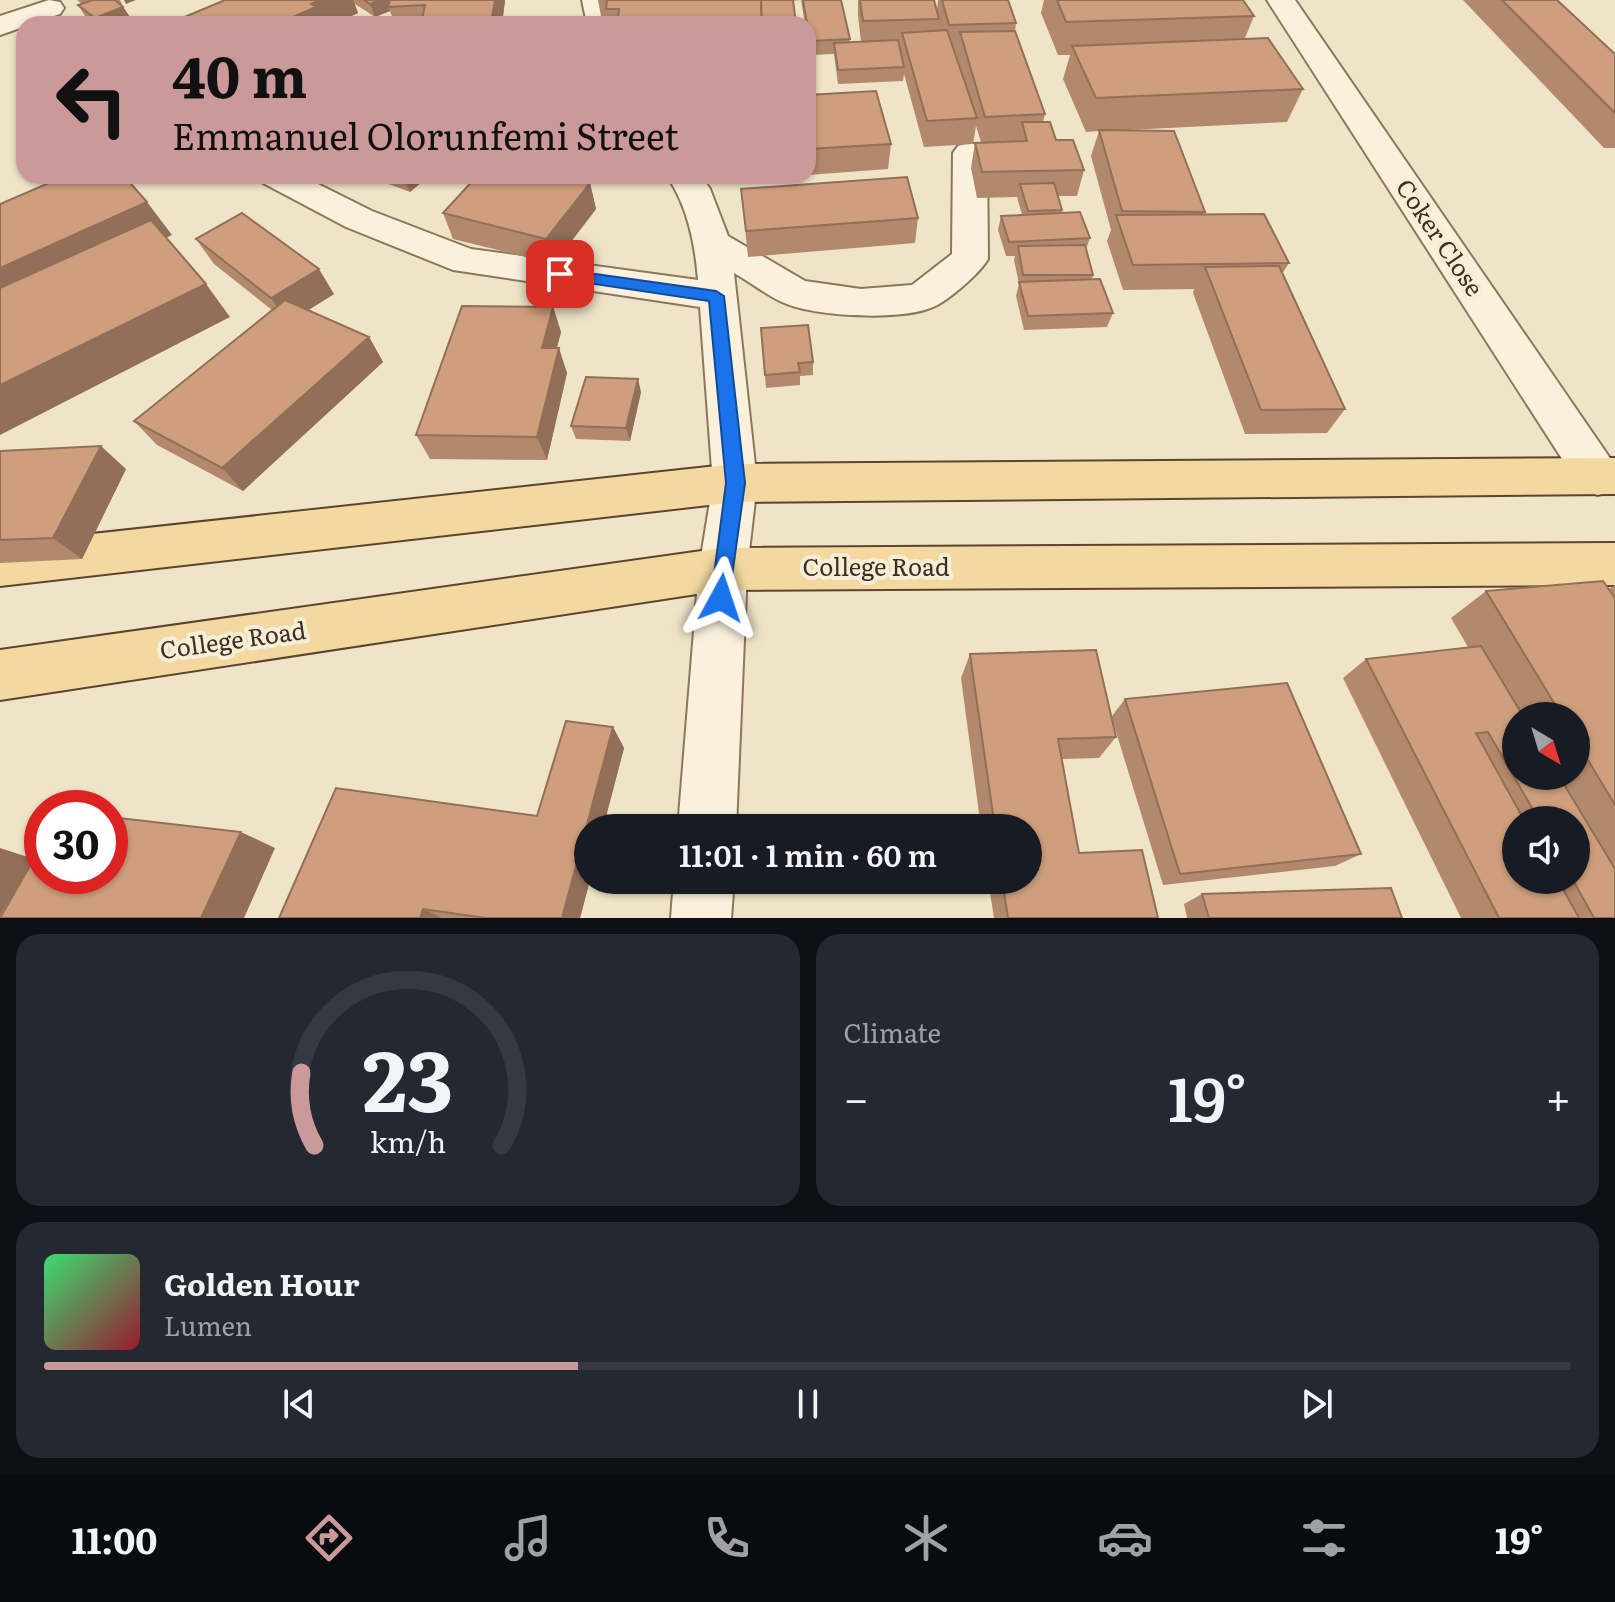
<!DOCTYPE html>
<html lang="en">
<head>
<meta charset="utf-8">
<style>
  :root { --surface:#171b24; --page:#242831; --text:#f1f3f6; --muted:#9ea1a6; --line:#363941; --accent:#cc999b }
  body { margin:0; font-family:Literata,serif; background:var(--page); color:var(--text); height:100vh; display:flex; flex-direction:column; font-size:30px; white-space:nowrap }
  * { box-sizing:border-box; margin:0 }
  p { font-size:26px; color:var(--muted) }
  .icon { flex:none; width:44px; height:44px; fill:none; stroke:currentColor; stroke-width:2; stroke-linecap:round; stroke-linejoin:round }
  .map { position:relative; height:918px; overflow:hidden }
  .details { display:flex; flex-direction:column; gap:16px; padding:16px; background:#0d0f14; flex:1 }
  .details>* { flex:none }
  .banner { position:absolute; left:16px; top:16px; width:800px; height:168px; border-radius:24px; box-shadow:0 2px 6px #0004; background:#cc999b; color:#111; overflow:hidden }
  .needle { width:52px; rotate:142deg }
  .tools { position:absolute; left:1502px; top:702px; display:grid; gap:16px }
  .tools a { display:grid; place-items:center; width:88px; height:88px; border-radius:50%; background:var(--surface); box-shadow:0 2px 6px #0004; font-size:40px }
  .speed { position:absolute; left:24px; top:790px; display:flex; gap:16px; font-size:40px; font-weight:700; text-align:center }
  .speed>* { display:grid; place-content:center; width:104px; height:104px; border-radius:50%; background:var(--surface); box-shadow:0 2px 6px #0004; line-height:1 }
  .speed .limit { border:12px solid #d22; background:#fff; color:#111 }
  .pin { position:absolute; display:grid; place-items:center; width:68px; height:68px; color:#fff; margin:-34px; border-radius:16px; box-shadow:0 4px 12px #0006 }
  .me { position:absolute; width:88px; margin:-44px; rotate:5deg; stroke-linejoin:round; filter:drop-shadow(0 0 6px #0008) }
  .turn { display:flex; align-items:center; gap:28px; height:168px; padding:0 24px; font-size:36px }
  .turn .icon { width:104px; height:104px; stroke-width:2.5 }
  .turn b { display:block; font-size:56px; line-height:68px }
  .big { font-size:60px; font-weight:600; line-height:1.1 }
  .details .card { flex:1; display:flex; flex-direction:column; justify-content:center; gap:12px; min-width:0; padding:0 28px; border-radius:24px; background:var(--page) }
  .details .dial { align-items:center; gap:0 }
  .dial svg { height:208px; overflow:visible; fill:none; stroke:var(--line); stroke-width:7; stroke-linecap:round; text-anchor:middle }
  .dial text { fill:var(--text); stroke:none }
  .song { display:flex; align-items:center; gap:24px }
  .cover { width:96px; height:96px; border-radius:12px; background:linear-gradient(135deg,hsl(140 70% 55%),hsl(350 70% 35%)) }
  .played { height:8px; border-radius:4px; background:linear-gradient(90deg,var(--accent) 35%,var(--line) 35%) }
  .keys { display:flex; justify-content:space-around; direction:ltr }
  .heat { display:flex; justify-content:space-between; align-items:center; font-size:44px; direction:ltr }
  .details .tiles { flex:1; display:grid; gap:16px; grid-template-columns:1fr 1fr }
  .card:last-child { grid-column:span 2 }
  .trip { position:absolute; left:574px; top:814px; width:468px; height:80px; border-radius:40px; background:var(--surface); box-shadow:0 2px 6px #0004; font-weight:600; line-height:80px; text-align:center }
  .tabs { display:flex; height:128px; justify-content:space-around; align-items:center; background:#090b0e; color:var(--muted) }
  .tabs .icon { width:56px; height:56px }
  .tabs .on { color:var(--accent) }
  .tabs b { font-size:36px; color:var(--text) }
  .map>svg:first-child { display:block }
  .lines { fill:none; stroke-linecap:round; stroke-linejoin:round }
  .minor-casing { stroke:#8d765c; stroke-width:4 }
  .major-casing { stroke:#5b4430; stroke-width:4 }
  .minor { fill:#faf1dc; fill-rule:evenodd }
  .major { fill:#f3d9a0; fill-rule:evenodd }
  .wall { fill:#b2896c; fill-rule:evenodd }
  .shaded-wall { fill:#916f58 }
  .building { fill:#cf9f7d; stroke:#916f58; stroke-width:2 }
  .route { fill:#1a73e8; stroke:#114b97; stroke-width:2 }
  .labels { text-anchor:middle; stroke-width:8; stroke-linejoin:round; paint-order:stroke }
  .street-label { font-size:24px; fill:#3d2e20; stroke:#f7eed8 }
</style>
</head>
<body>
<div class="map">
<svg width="1615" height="918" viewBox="0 0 1615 918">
  <rect width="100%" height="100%" fill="#f0e4c8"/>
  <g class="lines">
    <defs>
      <g id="minor">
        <polygon points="49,0 60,2 64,8 60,14 0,35 0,16"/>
        <polygon points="582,0 610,0 615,24 587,24"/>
        <polygon points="1267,0 1295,0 1614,464 1614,490 1598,495 1582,490"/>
        <path d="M970,143L982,146L987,153L988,259C980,273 948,301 933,307C902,321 813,317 782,302C765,294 750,282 734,273L757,483L747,569L736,828H678L699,569L713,483L700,307L453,270L346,227L263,183L258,176H302L372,211L471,249L698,280C695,244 688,207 667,176H701L710,189L728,236L805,281L861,289L912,285L952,254L953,153L958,146Z"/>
        <polygon points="674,880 734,880 731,918 671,918"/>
      </g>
      <g id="major">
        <polygon points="1615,458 1615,494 735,502 0,586 0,544 735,464"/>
        <polygon points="1615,543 1615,585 723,590 0,700 0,650 723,548"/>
      </g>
    </defs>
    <!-- minor casing -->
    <use href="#minor" class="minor-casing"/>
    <!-- major casing -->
    <use href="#major" class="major-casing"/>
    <!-- minor -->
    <use href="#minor" class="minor"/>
    <!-- major -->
    <use href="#major" class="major"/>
  </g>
  <!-- wall -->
  <g class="wall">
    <polygon points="77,0 120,0 122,4 121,4 132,20 123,24 94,24 87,19 78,5 82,4"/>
    <polygon points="225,0 505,0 505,1 502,24 395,24 390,11 375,17 355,4 358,13 334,24 168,24"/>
    <polygon points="598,0 841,0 850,42 861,42 858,15 858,0 934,0 937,11 938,0 1008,0 1016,23 1015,31 1045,114 1043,122 1056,140 1084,170 1077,196 1058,196 1062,210 1062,213 1090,238 1086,249 1093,275 1092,279 1113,313 1107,327 1024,330 1016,296 1019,284 1014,260 1015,256 1006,256 998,230 1001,216 1022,215 1017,197 977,198 971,168 975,143 981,142 976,126 973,144 924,147 904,74 903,81 838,84 834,54 810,55 808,42 808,24 805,24 801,0 793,1 796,24 609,24 607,16 601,16"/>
    <polygon points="1044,0 1243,0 1254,16 1245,38 1303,89 1287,122 1109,131 1205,212 1204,214 1289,263 1282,274 1345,409 1327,433 1245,434 1193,293 1194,289 1123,290 1107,241 1111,230 1091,156 1099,131 1086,132 1063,79 1070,55 1058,55 1041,13"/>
    <polygon points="1463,0 1557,0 1615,54 1615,148 1604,148"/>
    <polygon points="808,95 891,144 888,169 808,175"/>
    <polygon points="367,176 429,176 410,192"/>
    <polygon points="733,176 795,176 733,180"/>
    <polygon points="590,183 596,209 554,264 453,239 443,213"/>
    <polygon points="741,189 918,218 915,243 748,257"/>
    <polygon points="196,239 334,294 308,310 369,337 383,362 243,491 157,445 134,421 272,310 214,264"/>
    <polygon points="553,307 561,332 557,348 567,373 547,460 430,459 416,435"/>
    <polygon points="761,328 813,362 813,375 800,376 800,385 766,388"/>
    <polygon points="641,392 630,441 576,439 571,426"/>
    <polygon points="0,451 126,469 82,559 0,563"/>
    <path d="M1615,585V918H1461L1343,678L1366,659L1468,647L1451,618L1486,591L1609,589ZM1516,716H1576V776H1516ZM1516,820H1576V880H1516Z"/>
    <polygon points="970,654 1112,716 1125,699 1361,854 1335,866 1163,885 1113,722 1116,737 1099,758 1062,759 1079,853 1158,918 994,918 988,880 1028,880 1028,828 981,828 961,678"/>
    <polygon points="613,727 624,748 603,828 588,828 588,880 590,880 580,918 279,918 537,816"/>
    <polygon points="1202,894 1402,918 1187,918 1184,904"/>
  </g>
  <!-- shaded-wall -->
  <g class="shaded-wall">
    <polygon points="124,0 136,0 126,4"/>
    <polygon points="320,0 353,0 358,13 334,24 277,24"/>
    <polygon points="379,0 398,0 388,7 390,11 375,17 370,4"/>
    <polygon points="495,0 505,0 502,24 491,24"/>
    <polygon points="123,7 132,20 123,24 99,24 95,18"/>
    <polygon points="403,176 429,176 410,192"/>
    <polygon points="590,183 596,209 554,264 546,239"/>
    <polygon points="147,202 172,235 0,317 0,268"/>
    <polygon points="319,269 334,294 288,323 271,298"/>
    <polygon points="206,284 230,317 0,435 0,385"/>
    <polygon points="553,307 561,332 550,372 542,348"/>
    <polygon points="369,337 383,362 243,491 222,468"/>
    <polygon points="559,348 567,373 547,460 537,437"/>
    <polygon points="638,379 641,392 630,441 626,428"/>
    <polygon points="101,446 126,469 82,559 53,538"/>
    <polygon points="613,727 624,748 603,828 588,828 588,880 590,880 580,918 562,918"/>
    <polygon points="241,832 275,848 244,918 201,918"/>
    <polygon points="0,848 34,859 0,916"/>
    <polygon points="423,909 442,918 420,918"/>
  </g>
  <!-- building -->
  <g class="building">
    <polygon points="93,0 115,0 123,7 95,18 78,5"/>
    <polygon points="225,0 320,0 311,4 316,7 277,24 168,24"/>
    <polygon points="364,0 379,0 370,4"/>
    <polygon points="390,0 495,0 491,23 478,24 421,24 425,5 388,7"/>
    <polygon points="607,0 761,0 762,24 629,24 630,18 618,18 619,9 606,9"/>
    <polygon points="761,0 793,0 796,24 762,24"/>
    <polygon points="803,0 841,0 850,39 810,41"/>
    <polygon points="860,0 934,0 939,19 863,21"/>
    <polygon points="942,0 1008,0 1016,23 949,25"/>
    <polygon points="1057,0 1243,0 1254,16 1066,22"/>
    <polygon points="1502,0 1557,0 1615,54 1615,113"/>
    <polygon points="947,30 977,118 927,121 902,33"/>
    <polygon points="1015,31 1045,114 985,117 960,32"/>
    <polygon points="1268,38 1303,89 1096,98 1072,46"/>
    <polygon points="898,40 904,67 838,70 834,43"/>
    <polygon points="876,91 891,144 808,149 808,95"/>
    <polygon points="1022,122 1050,122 1056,140 1073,140 1084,170 982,172 975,143 1027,141"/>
    <polygon points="1099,130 1174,131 1205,212 1122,211"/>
    <polygon points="65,176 124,176 147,202 0,268 0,204"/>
    <polygon points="477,176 561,176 590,183 546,239 443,213"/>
    <polygon points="907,177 918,218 746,231 741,189"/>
    <polygon points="1054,183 1062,210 1028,211 1020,184"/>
    <polygon points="1080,212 1090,238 1009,242 1001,216"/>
    <polygon points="242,213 319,269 271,298 196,239"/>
    <polygon points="1264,214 1289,263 1133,265 1116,215"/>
    <polygon points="151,220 206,284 0,385 0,288"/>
    <polygon points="1085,245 1093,275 1023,275 1018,246"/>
    <polygon points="1279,266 1345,409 1261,410 1205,267"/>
    <polygon points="1100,279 1113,313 1028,316 1019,282"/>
    <polygon points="285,300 369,337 222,468 134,421"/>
    <polygon points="462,306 553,307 542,348 559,348 537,437 416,435"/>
    <polygon points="808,325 813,362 798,363 800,372 765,375 761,328"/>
    <polygon points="586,377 638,379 626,428 571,426"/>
    <polygon points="101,446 53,538 0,540 0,451"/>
    <polygon points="1603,581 1615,598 1615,805 1576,740 1576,716 1562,716 1486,591"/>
    <polygon points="1481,646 1523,716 1516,716 1516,776 1559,776 1615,869 1615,918 1594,918 1573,880 1576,880 1576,820 1539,820 1488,732 1476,733 1524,820 1516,820 1516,880 1558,880 1579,918 1499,918 1366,659"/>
    <polygon points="1096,650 1116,737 1058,739 1079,853 1142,850 1158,918 1008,918 1002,880 1028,880 1028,828 995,828 970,654"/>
    <polygon points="1287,683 1361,854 1180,874 1125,699"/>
    <polygon points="566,721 613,727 562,918 486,918 423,909 420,918 279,918 336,788 537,816"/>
    <polygon points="110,817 241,832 201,918 0,918 42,845 42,876 110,876"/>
    <polygon points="1391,888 1402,918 1209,918 1202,894"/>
  </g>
  <!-- route -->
  <polygon class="route" points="560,269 716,291 724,296 745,483 728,605 721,607 714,605 711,598 726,483 709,301 554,278 554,271"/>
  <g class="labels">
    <!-- street labels -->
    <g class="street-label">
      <text transform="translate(1439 238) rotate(56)" y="8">Coker Close</text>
      <text x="876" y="576">College Road</text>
      <text transform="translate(233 641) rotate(-8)" y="8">College Road</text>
    </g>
  </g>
</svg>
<div class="tools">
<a><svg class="needle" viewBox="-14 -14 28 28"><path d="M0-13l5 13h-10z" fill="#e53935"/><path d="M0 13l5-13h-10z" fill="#9ea1a6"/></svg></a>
<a><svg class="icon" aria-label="sound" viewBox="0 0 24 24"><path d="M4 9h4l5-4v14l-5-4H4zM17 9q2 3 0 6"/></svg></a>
</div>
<div class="speed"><div class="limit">30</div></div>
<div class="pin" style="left:560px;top:274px;background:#d93025"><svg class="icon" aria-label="arrive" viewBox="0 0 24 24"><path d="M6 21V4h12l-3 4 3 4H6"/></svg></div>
<svg class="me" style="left:721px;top:598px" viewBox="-20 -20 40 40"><path d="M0-17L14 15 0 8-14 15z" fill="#1a73e8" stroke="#fff" stroke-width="4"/></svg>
<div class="trip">11:01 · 1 min · 60 m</div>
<div class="banner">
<div class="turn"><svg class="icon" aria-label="left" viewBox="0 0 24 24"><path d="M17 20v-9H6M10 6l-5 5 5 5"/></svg><div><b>40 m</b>Emmanuel Olorunfemi Street</div></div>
</div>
</div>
<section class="details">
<div class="tiles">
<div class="card dial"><svg viewBox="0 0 100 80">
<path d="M14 69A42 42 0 1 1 86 69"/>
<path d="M14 69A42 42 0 0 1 9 41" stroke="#cc999b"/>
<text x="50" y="56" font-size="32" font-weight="700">23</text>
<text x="50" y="72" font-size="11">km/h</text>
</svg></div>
<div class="card"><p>Climate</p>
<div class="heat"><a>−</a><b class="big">19°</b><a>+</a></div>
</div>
<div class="card">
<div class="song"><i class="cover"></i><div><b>Golden Hour</b><p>Lumen</p></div></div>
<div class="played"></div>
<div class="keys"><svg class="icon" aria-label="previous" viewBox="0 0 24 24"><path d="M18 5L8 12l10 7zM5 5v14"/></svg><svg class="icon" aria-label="pause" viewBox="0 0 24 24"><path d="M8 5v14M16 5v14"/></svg><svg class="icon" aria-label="next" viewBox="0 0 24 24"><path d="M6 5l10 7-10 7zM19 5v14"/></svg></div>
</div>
</div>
</section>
<nav class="tabs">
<b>11:00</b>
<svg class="icon on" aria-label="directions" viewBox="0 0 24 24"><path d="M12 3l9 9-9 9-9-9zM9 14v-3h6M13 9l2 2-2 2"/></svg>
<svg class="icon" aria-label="music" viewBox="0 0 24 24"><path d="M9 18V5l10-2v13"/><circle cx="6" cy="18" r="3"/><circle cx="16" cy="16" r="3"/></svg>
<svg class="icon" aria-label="phone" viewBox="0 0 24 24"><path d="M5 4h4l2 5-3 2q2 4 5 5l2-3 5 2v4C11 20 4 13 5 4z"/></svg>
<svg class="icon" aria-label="climate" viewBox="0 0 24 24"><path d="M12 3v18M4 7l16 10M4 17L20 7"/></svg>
<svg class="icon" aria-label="car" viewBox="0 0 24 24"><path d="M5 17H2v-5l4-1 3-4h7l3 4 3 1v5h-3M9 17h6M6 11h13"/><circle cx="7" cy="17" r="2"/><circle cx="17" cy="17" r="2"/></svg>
<svg class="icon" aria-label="filters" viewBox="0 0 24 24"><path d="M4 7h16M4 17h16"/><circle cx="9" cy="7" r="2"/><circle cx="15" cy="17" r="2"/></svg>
<b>19°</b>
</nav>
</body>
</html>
